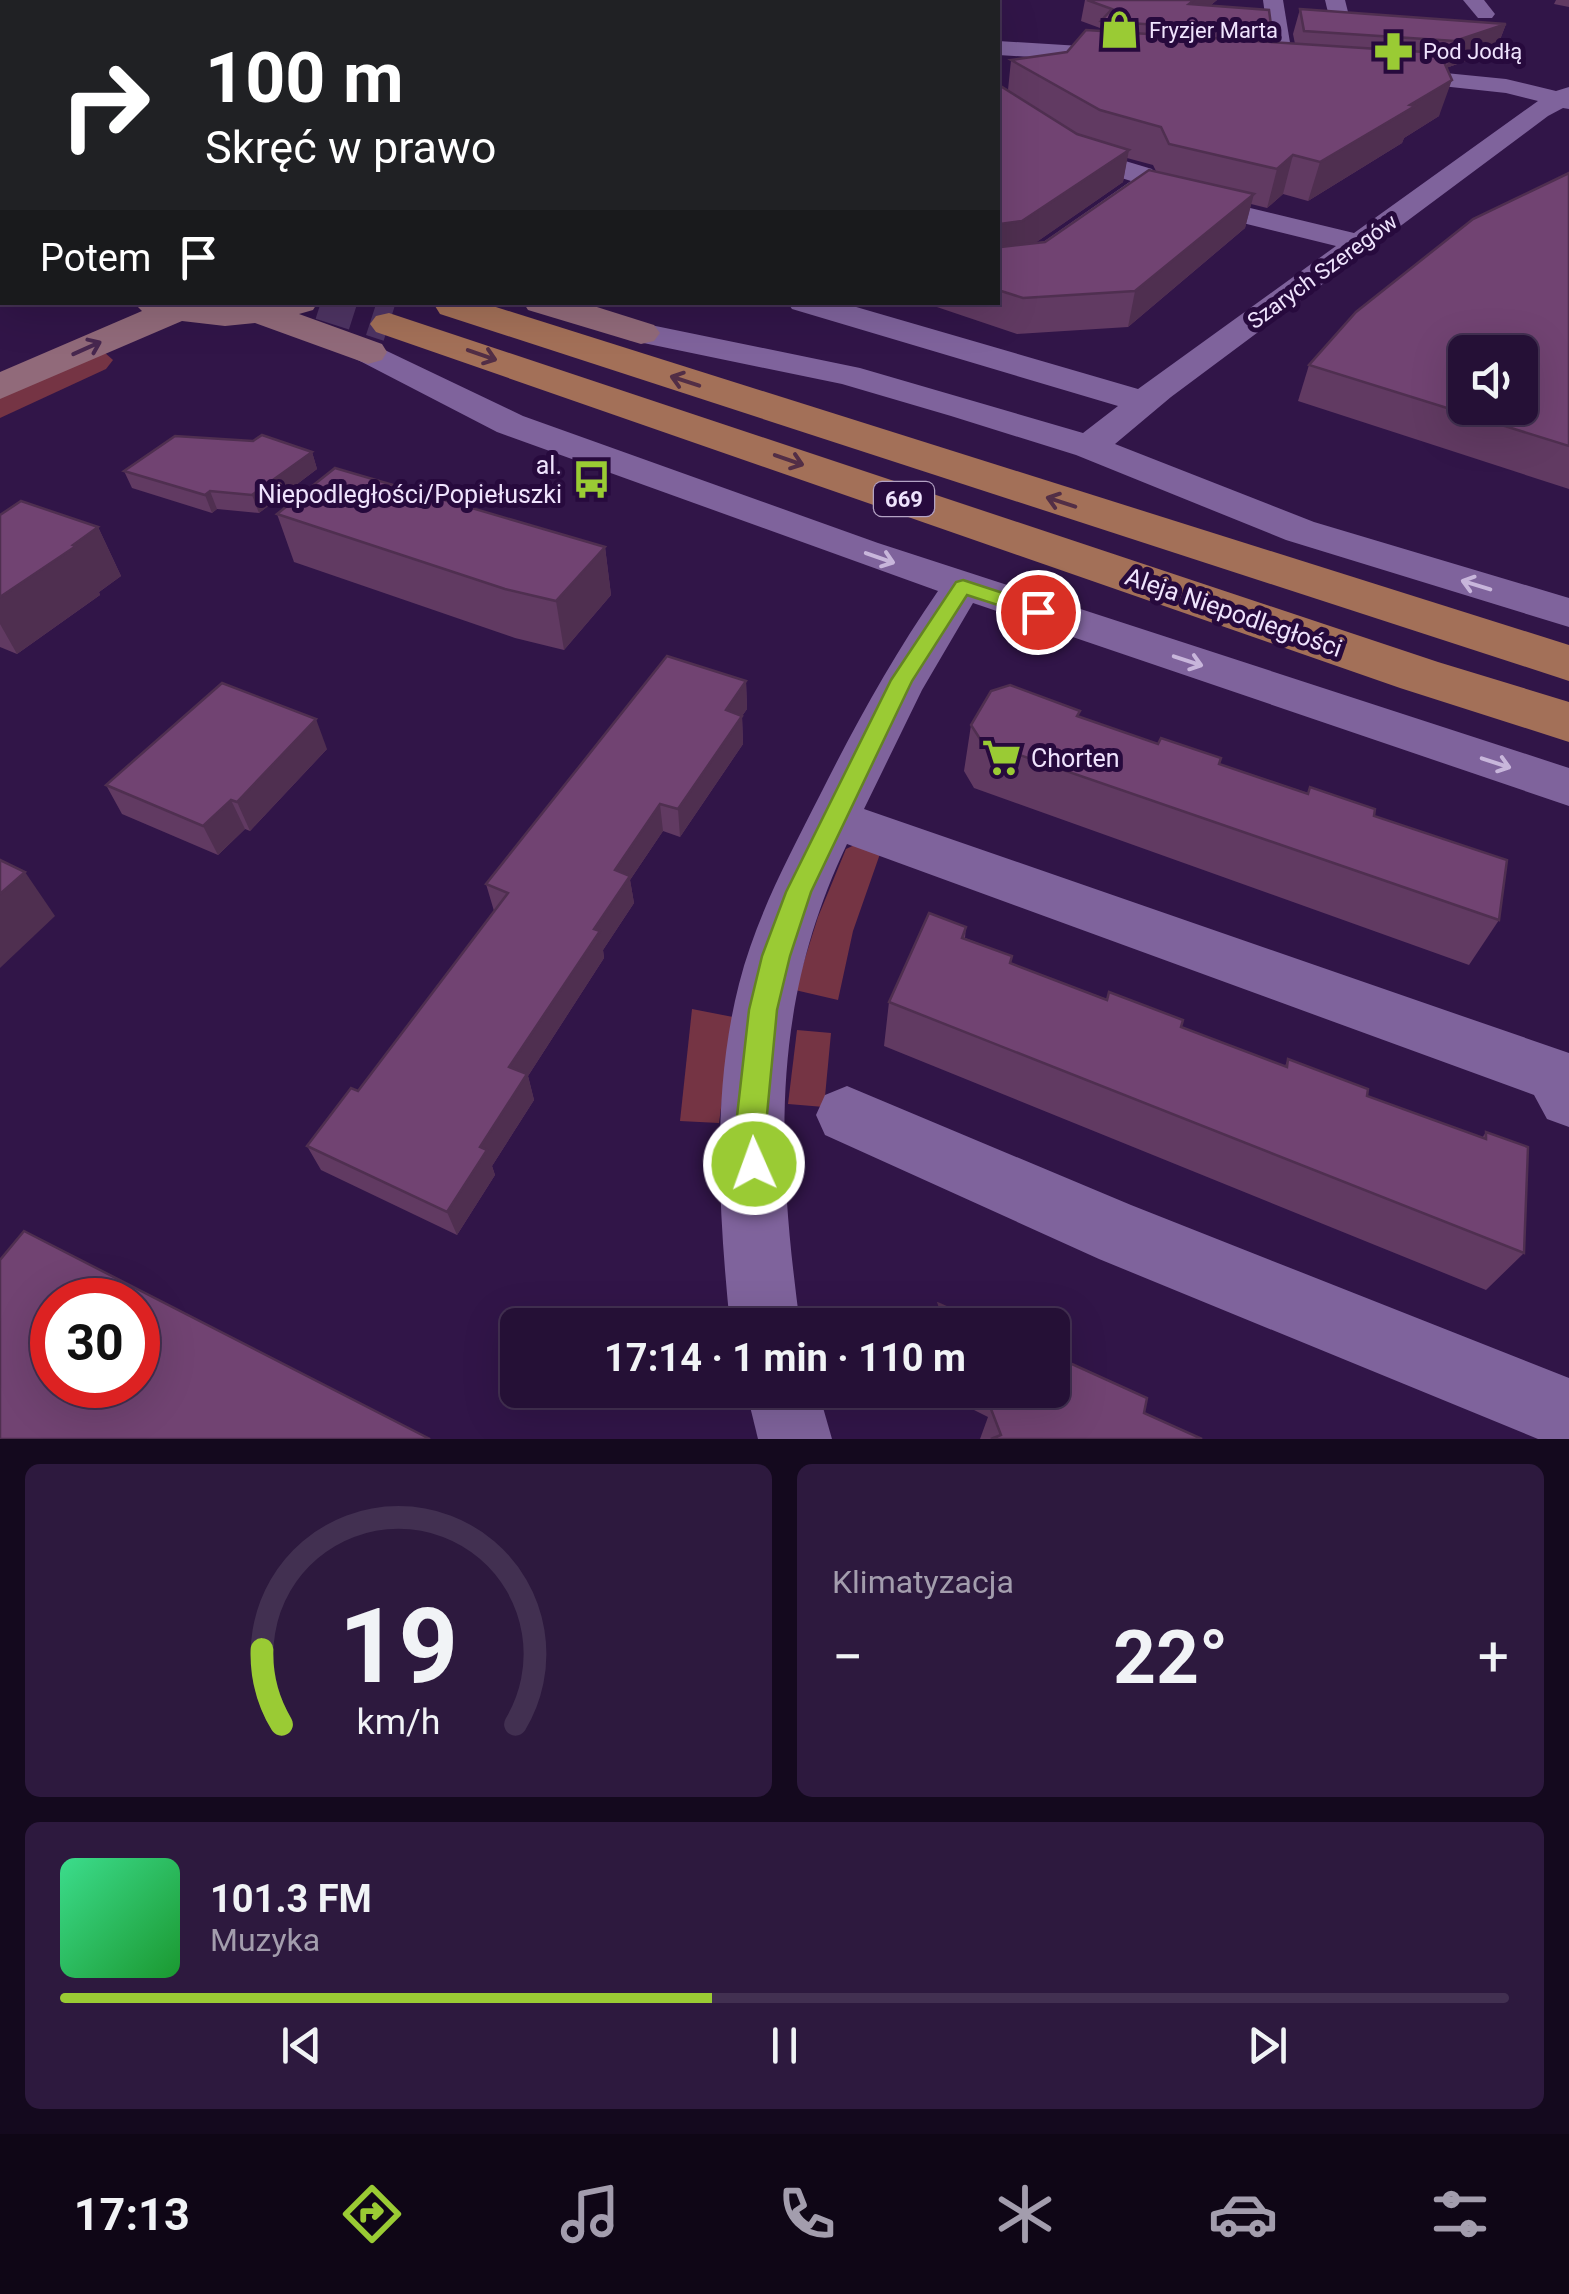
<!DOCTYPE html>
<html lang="pl">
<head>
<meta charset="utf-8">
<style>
  :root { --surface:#251036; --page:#2d193e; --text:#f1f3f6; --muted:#a39dad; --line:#423051; --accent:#9acb34 }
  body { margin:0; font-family:Roboto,sans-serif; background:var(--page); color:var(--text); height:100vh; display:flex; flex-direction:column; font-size:38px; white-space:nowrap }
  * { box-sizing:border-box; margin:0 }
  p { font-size:32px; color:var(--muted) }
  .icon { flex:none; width:55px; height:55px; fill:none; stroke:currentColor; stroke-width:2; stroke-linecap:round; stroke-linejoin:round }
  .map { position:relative; height:1439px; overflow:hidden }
  .details { display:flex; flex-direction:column; gap:25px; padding:25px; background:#14091e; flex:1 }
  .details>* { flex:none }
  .top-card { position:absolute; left:0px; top:0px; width:1000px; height:305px; box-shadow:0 10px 40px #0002,0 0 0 2px var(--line); background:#202124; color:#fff; overflow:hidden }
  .tools { position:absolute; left:1448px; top:335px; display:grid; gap:20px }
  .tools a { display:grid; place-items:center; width:90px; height:90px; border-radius:15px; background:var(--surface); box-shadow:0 10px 40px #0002,0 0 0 2px var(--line); font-size:50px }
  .speed { position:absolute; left:30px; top:1278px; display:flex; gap:20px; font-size:50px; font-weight:700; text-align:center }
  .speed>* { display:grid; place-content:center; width:130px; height:130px; border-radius:50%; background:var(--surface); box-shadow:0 10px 40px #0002,0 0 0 2px var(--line); line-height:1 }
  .speed .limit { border:15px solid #d22; background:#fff; color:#111 }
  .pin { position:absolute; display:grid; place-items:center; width:85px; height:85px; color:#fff; margin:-42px; border:5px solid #fff; border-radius:50%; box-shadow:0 2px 10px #0007 }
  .me { position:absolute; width:110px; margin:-55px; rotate:358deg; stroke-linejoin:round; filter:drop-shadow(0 0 8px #0008) }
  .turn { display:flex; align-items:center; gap:35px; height:210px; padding:0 40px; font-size:45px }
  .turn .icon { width:130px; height:130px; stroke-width:2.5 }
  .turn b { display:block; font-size:70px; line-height:85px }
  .then { display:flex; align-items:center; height:95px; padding:0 40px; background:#0003; gap:20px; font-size:38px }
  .big { font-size:75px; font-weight:700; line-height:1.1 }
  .details .tile { flex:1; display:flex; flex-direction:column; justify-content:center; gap:15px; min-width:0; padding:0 35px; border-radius:15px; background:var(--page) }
  .details .dial { align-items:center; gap:0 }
  .dial svg { height:260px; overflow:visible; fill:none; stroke:var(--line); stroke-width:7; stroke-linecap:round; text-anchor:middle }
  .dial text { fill:var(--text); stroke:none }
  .song { display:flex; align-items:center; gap:30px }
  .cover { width:120px; height:120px; border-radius:15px; background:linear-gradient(135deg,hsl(150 70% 55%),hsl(130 70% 35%)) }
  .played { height:10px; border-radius:5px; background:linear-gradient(90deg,var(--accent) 45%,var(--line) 45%) }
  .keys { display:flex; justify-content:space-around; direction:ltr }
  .heat { display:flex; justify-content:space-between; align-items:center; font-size:55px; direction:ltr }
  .details .tiles { flex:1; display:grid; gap:25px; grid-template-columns:1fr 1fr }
  .tile:last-child { grid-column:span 2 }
  .trip { position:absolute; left:500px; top:1308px; width:570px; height:100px; border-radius:15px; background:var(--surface); box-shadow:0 10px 40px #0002,0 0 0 2px var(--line); font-weight:700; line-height:100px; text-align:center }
  .menu { display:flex; height:160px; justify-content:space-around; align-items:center; background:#0f0616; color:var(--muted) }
  .menu .icon { width:70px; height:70px }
  .menu .selected { color:var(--accent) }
  .menu b { font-size:45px; color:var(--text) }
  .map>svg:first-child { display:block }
  .green { fill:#753444 }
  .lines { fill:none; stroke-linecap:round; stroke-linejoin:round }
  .primary-tunnel { stroke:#4e3463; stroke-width:35; stroke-dasharray:35 18; stroke-linecap:butt }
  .minor { fill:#7f639c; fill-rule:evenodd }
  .tertiary { stroke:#7f639c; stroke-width:55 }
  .secondary { fill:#916a7a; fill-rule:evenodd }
  .primary { fill:#a37058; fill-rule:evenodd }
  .wall { fill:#613a62; fill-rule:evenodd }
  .shaded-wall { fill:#4f2f50 }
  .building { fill:#714372; stroke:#4f2f50; stroke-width:2.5; fill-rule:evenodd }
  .oneway { stroke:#47274f }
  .oneway2 { stroke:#522e46 }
  .oneway3 { stroke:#c8b6db }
  .route { fill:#9acb34; stroke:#648422; stroke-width:2.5 }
  .labels { text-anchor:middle; stroke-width:10; stroke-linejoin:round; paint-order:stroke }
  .far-poi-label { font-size:22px; fill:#efe3fd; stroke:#270a3d; text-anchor:start }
  .far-street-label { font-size:22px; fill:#efe3fd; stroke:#270a3d }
  .shield { fill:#270a3d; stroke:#b3a2c3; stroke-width:2.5 }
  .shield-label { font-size:22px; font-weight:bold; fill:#efe3fd }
  .poi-label { font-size:25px; fill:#efe3fd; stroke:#270a3d; text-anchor:end }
  .street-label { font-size:25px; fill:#efe3fd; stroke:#270a3d }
</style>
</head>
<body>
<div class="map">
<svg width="1569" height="1439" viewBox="0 0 1569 1439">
  <rect width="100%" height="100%" fill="#311548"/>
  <!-- green -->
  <g class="green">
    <polygon points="104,352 113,360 106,369 0,418 0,398"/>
    <polygon points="865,840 881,851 853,931 838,1000 795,990 818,917 846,849"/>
    <polygon points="692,1009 733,1017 719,1123 680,1121"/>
    <polygon points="797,1030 831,1033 824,1107 788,1104"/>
  </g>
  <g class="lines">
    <!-- primary-tunnel -->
    <polyline class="primary-tunnel" points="321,302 389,324"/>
    <!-- minor -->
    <g class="minor">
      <polygon points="1263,0 1283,0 1294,67 1291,72 1275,72 1272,67"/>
      <polygon points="1325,0 1345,0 1352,28 1349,33 1333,33"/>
      <polygon points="1463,0 1484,0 1495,14 1492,18 1478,18"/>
      <polygon points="998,41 1129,49 1140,56 1129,63 998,55"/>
      <polygon points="1385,67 1506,79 1556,91 1569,87 1569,109 1563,108 1548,116 1171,397 1115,444 1314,522 1569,598 1569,627 1286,540 1076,455 951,416 842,384 629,340 625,333 629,326 641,323 860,368 1083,433 1118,406 792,309 787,302 839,302 1138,389 1336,246 1178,207 1174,201 1178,195 1188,193 1354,233 1538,101 1506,93 1377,79 1373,74"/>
      <polygon points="998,94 1092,151 1152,169 1160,183 1038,274 998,279 998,261 1019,259 1131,181 1074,163 998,112"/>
      <path d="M368,342L523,416L878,543L1569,768V806L973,603L922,690L864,809L1569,1053V1127L1547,1119L1534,1095L847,844C770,1006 777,1151 800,1325H730C719,1214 711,1093 739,984C756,917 789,856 820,795C855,725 893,656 938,591L497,432L356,359L351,352L356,345Z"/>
      <polygon points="847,1086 1131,1205 1569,1378 1569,1439 1538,1439 1099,1259 825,1135 816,1115 825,1095"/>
      <polygon points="746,1390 818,1390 832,1439 758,1439"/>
    </g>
    <!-- tertiary -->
    <polyline class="tertiary" points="801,2 809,0"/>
    <!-- secondary -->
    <g class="secondary">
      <rect x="0" y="150" width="2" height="19"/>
      <rect x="0" y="230" width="2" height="21"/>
      <polygon points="133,302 318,302 313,310 299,314 382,344 387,352 382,360 368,364 255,323 225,326 182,321 0,399 0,372 142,311"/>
      <polygon points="523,302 581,302 654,325 660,333 654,341 641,344 528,310"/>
    </g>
    <!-- primary -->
    <g class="primary">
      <polygon points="0,178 2,179 2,198 0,198"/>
      <polygon points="437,302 480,302 1569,645 1569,681 440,314 435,306"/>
      <polygon points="389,313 1438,662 1569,702 1569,742 1400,688 376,332 370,324 376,316"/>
    </g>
  </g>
  <!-- wall -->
  <g class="wall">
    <path d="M1085,0H1217L1211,5L1272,33L1270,42L1295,44L1293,34L1300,9L1506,24L1496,50L1446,68L1439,116L1404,138L1402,143L1308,201L1283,194L1267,208L1251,204L1245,228L1128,327L1017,334L922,302H998V67L999,85L1008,90L1011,60L1067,52L1100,31V28L1081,21ZM1127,158L1153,165L1156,171L1045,242L1035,243L1123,182Z"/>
    <polygon points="1556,0 1569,0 1569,7 1554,4"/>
    <polygon points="1569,173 1569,489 1298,401 1309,365"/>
    <polygon points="312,452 317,469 259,513 217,509 212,513 132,488 124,471"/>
    <polygon points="277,514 605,547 611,595 564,650 515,638 294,562"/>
    <polygon points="0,515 98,527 121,576 99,592 100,595 17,654 0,647"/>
    <polygon points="746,681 747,709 742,716 743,744 680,837 663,831 630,880 634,903 603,950 604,958 528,1076 534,1100 492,1166 495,1175 457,1235 321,1170 307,1146 358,1091 494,911 486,884"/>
    <polygon points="1078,717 1308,793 1310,787 1374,816 1499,920 1469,965 974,788 964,771 971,725"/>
    <polygon points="327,749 250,831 245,829 218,855 122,814 106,785"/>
    <polygon points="966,927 965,938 1012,956 1011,963 1285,1066 1288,1059 1367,1096 1482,1138 1486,1132 1524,1253 1486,1290 884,1046 889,1002"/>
    <polygon points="939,1304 986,1325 935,1325"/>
    <polygon points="949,1390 1052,1390 1144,1413 1202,1439 980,1439 988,1417 952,1399"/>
  </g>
  <!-- shaded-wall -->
  <g class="shaded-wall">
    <polygon points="601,0 614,0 614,2 596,2"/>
    <polygon points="1194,0 1217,0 1184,26 1189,4"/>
    <polygon points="1506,24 1496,50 1446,68 1455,41"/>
    <polygon points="1452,80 1439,116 1404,138 1402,143 1308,201 1320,162"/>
    <polygon points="1129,150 1123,182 1018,255 998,258 999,224"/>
    <polygon points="1293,155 1283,194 1267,208 1277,169"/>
    <polygon points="1254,194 1245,228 1128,327 1135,291"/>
    <polygon points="312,452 317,469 259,513 252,495"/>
    <polygon points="210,491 217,509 212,513 205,495"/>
    <polygon points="98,527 121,576 99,592 100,595 17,654 0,624 0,597"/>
    <polygon points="605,547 611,595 564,650 556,601"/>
    <polygon points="746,681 747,709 742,716 743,744 680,837 678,809 726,710"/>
    <polygon points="316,719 327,749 250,831 237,802"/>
    <polygon points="231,800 245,829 218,855 203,826"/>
    <polygon points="660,804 663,831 630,880 634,903 603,950 604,958 528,1076 534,1100 492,1166 495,1175 457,1235 447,1212 480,1147 509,1067 594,929 615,870"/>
    <polygon points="25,872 55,916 0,968 0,894"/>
  </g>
  <!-- building -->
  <g class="building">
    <polygon points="0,0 601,0 596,2 2,2 2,79 0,79 0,27 2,26"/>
    <polygon points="1087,0 1194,0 1189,4 1269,10 1272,33 1101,21 1112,9"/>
    <polygon points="1300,9 1506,24 1455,41 1304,31"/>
    <polygon points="1086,30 1440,53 1452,80 1410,105 1415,106 1320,162 1293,155 1277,169 1169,144 1161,127 1100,110 1011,60 1067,52"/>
    <polygon points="998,67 999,85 1077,134 1129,150 1022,221 999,224 1000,247 1045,242 1149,170 1254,194 1135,291 1023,298 998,290"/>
    <path d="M1569,173V446L1309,365L1356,312L1473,219ZM1465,352H1520V408H1465Z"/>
    <polygon points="262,435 312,452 252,495 210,491 205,495 124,471 175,436 253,441"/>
    <polygon points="335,468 605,547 556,601 505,589 277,514"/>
    <polygon points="21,501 98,527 73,545 76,546 0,597 0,515"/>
    <polygon points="667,656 746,681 726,710 742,716 678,809 660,804 615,870 630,876 594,929 600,931 509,1067 527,1074 480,1147 487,1150 447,1212 307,1146 351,1088 358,1091 508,893 486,884"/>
    <polygon points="222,683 316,719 237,802 231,800 203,826 106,785"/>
    <polygon points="1010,685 1080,711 1077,716 1158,744 1161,738 1221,758 1219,764 1308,794 1310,787 1375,809 1374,816 1507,860 1499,920 982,742 971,725 991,691"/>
    <polygon points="0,860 25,872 0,894"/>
    <polygon points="929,913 966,927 962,938 1012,956 1010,963 1107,1000 1109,992 1183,1020 1181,1027 1287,1067 1288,1059 1368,1089 1367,1096 1486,1139 1486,1132 1528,1147 1524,1253 889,1002"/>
    <path d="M24,1231L430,1439H0V1260ZM52,1300H138V1385H52Z"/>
    <polygon points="939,1304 986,1325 947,1325"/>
    <polygon points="1052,1355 1147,1398 1144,1413 1202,1439 991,1439 1001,1435 991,1409 998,1390 1052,1390"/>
  </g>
  <!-- one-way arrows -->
  <defs><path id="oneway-shaft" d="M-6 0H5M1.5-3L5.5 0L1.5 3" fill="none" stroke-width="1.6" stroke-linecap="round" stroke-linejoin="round" transform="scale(2.5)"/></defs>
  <use class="oneway" href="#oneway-shaft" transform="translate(87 348) rotate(-24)"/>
  <g class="oneway2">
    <use href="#oneway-shaft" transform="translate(482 355) rotate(19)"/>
    <use href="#oneway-shaft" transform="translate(685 381) rotate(-162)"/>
    <use href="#oneway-shaft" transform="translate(789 460) rotate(19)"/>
    <use href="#oneway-shaft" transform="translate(1061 502) rotate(-162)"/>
  </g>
  <g class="oneway3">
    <use href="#oneway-shaft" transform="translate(880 558) rotate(19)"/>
    <use href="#oneway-shaft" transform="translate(1476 585) rotate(-163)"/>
    <use href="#oneway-shaft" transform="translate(1188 661) rotate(18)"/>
    <use href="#oneway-shaft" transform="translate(1496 763) rotate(18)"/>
  </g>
  <!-- route -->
  <polygon class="route" points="963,580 1046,607 1049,612 1038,618 967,595 912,681 811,892 790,956 777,1010 766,1125 769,1164 765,1175 754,1179 743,1175 738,1164 736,1125 749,1010 762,956 786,892 891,680 956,582"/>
  <!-- icons -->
  <defs>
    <symbol id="shop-bare" viewBox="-9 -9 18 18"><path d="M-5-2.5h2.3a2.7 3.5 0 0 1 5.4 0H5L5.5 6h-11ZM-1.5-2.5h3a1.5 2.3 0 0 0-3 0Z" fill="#9acb34" stroke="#270a3d" stroke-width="2.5" paint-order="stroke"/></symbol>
    <symbol id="pharmacy-bare" viewBox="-9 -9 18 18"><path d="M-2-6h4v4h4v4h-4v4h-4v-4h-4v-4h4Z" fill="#9acb34" stroke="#270a3d" stroke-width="2.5" paint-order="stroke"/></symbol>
    <symbol id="bus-bare" viewBox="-9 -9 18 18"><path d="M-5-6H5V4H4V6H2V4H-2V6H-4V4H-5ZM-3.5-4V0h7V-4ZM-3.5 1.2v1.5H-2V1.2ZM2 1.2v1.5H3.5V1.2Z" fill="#9acb34" stroke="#270a3d" stroke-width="2.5" paint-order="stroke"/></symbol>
    <symbol id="supermarket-bare" viewBox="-9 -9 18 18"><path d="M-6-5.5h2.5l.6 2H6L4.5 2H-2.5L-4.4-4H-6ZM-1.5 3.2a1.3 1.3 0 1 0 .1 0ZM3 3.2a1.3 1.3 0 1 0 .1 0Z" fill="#9acb34" stroke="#270a3d" stroke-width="2.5" paint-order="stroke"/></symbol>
  </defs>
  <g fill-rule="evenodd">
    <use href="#shop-bare" x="1092" y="2" width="55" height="55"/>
    <use href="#pharmacy-bare" x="1366" y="24" width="55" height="55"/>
    <use href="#bus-bare" x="564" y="452" width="55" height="55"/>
    <use href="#supermarket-bare" x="974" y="730" width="55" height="55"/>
  </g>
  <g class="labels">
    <!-- far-poi labels -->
    <g class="far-poi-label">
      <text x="1149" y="38">Fryzjer Marta</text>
      <text x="1423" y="59">Pod Jodłą</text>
    </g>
    <!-- far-street labels -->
    <g class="far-street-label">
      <text transform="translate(1322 271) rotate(-36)" y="8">Szarych Szeregów</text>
    </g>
    <!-- shield labels -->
    <rect class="shield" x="874" y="482" width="60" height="34" rx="8"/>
    <g class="shield-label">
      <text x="904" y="507">669</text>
    </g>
    <!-- poi labels -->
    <g class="poi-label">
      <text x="562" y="474">al.<tspan x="562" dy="29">Niepodległości/Popiełuszki</tspan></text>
      <text x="1031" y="767" text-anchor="start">Chorten</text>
    </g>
    <!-- street labels -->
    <g class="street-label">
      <text transform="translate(1234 612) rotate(19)" y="9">Aleja Niepodległości</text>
    </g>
  </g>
</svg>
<div class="tools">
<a><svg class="icon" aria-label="sound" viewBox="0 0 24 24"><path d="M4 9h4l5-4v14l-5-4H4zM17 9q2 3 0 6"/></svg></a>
</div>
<div class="speed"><div class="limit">30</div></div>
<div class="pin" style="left:1038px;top:612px;background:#d93025"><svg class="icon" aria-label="arrive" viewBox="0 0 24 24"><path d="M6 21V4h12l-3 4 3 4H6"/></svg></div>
<svg class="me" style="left:754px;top:1164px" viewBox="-20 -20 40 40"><circle r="17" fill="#9acb34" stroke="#fff" stroke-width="3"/><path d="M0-11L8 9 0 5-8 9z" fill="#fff"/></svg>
<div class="trip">17:14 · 1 min · 110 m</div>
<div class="top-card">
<div class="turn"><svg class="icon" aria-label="right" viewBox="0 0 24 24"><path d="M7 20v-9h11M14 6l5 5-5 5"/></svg><div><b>100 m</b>Skręć w prawo</div></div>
<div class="then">Potem<svg class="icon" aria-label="arrive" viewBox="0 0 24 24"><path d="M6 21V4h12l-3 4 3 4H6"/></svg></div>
</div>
</div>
<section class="details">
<div class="tiles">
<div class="tile dial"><svg viewBox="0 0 100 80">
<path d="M14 69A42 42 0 1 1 86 69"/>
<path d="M14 69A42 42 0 0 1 8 46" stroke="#9acb34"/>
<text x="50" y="56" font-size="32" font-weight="700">19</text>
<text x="50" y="72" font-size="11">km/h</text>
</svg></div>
<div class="tile"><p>Klimatyzacja</p>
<div class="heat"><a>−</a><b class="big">22°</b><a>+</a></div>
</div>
<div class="tile">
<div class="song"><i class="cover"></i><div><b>101.3 FM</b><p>Muzyka</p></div></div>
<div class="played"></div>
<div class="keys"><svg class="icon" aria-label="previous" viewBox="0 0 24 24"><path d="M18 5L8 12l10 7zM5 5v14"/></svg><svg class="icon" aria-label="pause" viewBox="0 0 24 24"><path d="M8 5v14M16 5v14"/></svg><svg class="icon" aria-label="next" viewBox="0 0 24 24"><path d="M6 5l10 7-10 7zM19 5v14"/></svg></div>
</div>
</div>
</section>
<nav class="menu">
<b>17:13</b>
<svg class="icon selected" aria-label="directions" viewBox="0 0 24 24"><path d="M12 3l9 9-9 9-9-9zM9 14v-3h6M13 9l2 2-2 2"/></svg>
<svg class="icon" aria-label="music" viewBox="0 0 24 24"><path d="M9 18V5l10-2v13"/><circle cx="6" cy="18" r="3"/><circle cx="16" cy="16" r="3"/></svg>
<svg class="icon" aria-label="phone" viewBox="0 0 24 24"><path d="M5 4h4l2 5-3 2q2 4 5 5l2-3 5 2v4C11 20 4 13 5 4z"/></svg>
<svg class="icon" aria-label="climate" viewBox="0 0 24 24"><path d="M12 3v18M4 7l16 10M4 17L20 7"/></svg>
<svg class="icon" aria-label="car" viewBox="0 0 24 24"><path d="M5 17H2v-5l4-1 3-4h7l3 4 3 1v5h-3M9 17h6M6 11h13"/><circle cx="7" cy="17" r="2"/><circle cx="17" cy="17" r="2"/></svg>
<svg class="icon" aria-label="filters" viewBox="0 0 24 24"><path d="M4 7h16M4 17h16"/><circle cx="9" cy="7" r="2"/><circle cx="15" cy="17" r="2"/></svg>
</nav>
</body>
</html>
